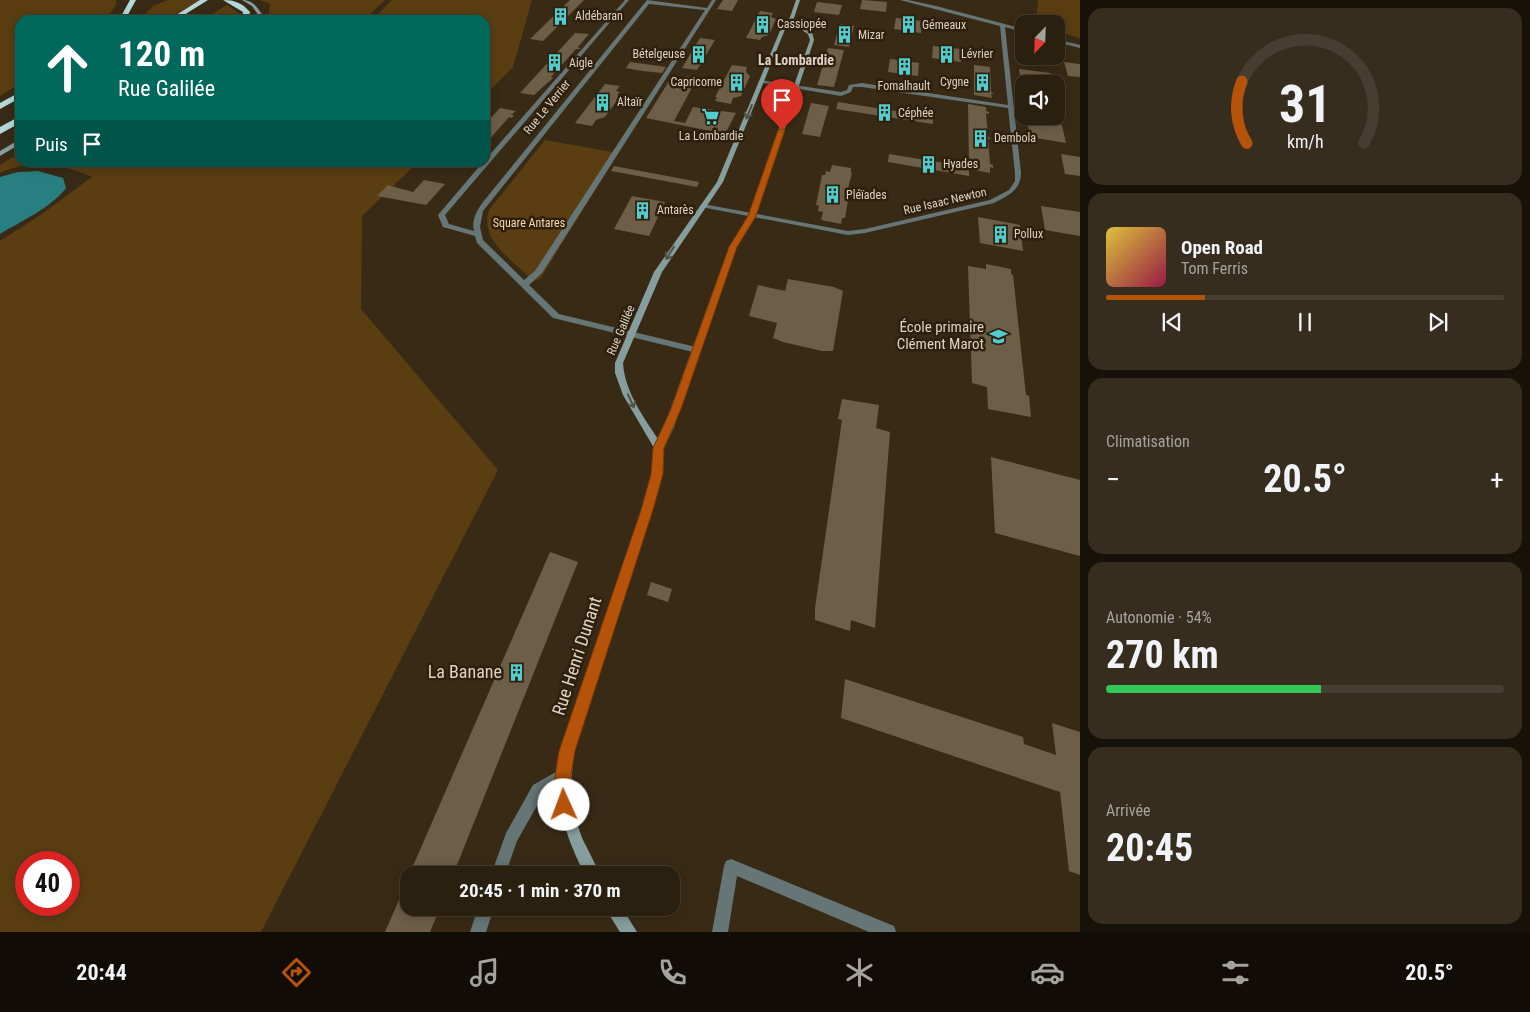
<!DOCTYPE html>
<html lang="fr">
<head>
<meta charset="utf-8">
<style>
  :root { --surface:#2a2010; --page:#362d1e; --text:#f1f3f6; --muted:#a5a39f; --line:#463e30; --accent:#b45309 }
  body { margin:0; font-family:"Roboto Condensed",sans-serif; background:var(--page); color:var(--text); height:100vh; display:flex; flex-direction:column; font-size:19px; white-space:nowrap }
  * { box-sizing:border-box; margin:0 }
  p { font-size:16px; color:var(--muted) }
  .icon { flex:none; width:28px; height:28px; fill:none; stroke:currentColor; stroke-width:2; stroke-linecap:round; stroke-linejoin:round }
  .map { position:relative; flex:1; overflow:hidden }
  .drawer { display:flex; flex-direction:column; gap:8px; padding:8px; background:#171209; width:450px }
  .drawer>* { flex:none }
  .hud { position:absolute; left:15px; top:15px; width:475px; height:152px; border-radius:15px; box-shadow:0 2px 12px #0003,0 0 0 1px var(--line); background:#00695c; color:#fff; overflow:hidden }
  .needle { width:32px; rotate:203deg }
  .tools { position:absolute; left:1015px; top:15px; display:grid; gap:10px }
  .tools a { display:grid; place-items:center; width:50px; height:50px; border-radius:10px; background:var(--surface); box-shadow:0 2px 12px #0003,0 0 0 1px var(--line); font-size:25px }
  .speed { position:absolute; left:15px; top:851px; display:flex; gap:10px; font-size:25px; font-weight:700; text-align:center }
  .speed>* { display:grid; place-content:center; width:65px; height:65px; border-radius:50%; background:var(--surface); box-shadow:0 2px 12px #0003,0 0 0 1px var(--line); line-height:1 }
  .speed .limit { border:8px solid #d22; background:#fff; color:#111 }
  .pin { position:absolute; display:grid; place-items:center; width:42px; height:42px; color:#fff; margin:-51px -21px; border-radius:50% 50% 50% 0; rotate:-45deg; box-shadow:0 0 5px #0007 }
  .pin .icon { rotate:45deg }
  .me { position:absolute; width:55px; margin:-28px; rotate:358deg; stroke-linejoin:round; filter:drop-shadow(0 0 4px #0008) }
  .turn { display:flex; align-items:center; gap:18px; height:105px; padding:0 20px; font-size:22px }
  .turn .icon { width:65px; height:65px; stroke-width:2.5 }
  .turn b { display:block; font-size:35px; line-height:42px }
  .then { display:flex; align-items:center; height:48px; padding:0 20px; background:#0003; gap:10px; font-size:19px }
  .big { font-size:38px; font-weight:700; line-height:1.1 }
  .drawer .tile { flex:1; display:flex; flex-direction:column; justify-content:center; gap:8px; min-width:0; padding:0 18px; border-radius:15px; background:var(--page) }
  .drawer .dial { align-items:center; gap:0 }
  .dial svg { height:130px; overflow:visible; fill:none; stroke:var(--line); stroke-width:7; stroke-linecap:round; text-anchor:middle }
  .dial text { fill:var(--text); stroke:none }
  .song { display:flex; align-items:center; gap:15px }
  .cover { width:60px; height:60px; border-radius:8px; background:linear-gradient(135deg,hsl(50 70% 55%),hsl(340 70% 35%)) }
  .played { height:5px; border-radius:2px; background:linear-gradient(90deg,var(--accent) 25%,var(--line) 25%) }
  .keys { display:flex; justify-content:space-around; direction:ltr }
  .heat { display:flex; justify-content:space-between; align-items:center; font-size:28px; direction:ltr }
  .charge { height:8px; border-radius:4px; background:linear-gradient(90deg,#34c759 54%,var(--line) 0) }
  .trip { position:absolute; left:400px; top:866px; width:280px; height:50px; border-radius:15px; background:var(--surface); box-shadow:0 2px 12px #0003,0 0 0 1px var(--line); font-weight:700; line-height:50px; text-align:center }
  .tabs { display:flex; height:80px; justify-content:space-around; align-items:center; background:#110d06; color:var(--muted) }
  .tabs .icon { width:35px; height:35px }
  .tabs .selected { color:var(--accent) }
  .tabs b { font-size:22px; color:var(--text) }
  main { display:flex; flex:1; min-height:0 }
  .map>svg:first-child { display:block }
  .green { fill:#5a3e12; fill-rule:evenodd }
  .water { fill:#287f81 }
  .building { fill:#6e5e48 }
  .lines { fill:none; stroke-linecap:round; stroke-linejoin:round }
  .street { fill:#667575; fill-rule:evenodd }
  .secondary { fill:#869e9e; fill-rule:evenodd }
  .highway { fill:#b4d9da; fill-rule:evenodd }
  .oneway { stroke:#515246 }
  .route { fill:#b45309; stroke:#753606 }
  .labels { text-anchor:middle; stroke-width:5; stroke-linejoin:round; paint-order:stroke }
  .far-poi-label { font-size:12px; fill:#dcd3c6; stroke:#2e200c; text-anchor:start }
  .far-street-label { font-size:12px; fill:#dcd3c6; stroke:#2e200c }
  .far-park-label { font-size:12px; fill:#f9d9ae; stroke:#2e200c }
  .far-neighbourhood-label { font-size:14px; font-weight:bold; fill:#dcd3c6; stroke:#2e200c }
  .poi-label { font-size:15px; fill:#dcd3c6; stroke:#2e200c; text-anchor:end }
  .near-street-label { font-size:18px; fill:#dcd3c6; stroke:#2e200c }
  .near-poi-label { font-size:18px; fill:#dcd3c6; stroke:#2e200c; text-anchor:end }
</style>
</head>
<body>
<main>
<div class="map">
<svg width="1080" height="932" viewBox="0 0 1080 932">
  <rect width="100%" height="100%" fill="#382a15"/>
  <!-- green -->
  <g class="green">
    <polygon points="0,0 116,0 116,5 106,20 20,20 20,84 0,96"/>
    <polygon points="168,0 201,0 165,20 140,20 153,6"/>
    <polygon points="260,0 385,0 364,20 268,20 270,4"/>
    <polygon points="392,0 532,0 513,67 485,95 485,20 372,20"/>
    <polygon points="1038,0 1080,0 1080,38 1056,31 1056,24 1036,24"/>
    <polygon points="227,5 240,14 241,19 202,20"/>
    <path d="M545,140L618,153L540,279L533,281C514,260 479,242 489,210Z"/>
    <path d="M20,153V162L185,163L183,166L189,162L417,163L362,216L361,309L498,470L261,932H0V241L42,214L92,177C63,164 29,159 0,173V165ZM26,862H69V905H26Z"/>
  </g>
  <!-- water -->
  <path class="water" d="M38,171L63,178L66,188C51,208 21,221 0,234V177L18,172Z"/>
  <!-- building -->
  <g class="building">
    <polygon points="570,0 584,0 543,41 530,39"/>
    <polygon points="723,0 738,0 732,11 717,9"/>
    <polygon points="862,0 887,2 886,12 860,9"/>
    <polygon points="817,2 842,5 839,15 814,12"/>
    <polygon points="760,11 773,13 771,17 776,19 769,35 762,37 760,40 746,38"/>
    <polygon points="896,18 922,21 921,33 894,29"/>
    <polygon points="840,24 854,26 849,47 834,45"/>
    <polygon points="575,33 589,34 578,47 581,49 576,49 551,77 553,78 534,95 520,93"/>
    <polygon points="700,38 715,40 697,70 682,68"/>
    <polygon points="933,46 961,49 961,62 932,58"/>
    <polygon points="828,48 844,50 834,87 817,85"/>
    <polygon points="890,59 919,63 918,76 888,72"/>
    <polygon points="630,62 666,67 662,73 642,71 626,68"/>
    <polygon points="1064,62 1080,64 1080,77 1068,76"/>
    <polygon points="732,65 747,67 746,72 750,76 741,96 733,98 731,104 715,101 717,97 715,97"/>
    <polygon points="974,65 990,67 991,92 994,94 991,94 992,98 974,95"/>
    <polygon points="1019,69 1050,73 1053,84 1021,83"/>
    <polygon points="685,76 705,79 702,83 695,82 674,121 685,123 693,107 736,113 725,134 646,118 671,78 683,80"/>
    <polygon points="605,84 620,86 616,91 620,92 617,95 621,95 605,117 596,120 592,126 575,123"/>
    <polygon points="838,102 933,117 933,124 836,109"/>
    <polygon points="811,103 829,106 820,137 802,134"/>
    <polygon points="968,104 986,107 986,111 989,112 989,114 986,113 988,136 991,139 988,139 990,164 993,165 993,168 990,167 990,173 969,169 969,176 888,162 889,154 969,167"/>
    <polygon points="500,108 516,111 511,115 514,115 512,118 509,117 488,141 491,141 489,144 485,145 485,124"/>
    <polygon points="1027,120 1062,125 1066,143 1030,137"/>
    <polygon points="1061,154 1080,157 1080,176 1065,174"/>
    <polygon points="832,165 851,168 851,173 852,173 845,200 848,200 845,218 842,218 841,224 821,220 823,212 818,211 819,206 816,205 822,175 825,175 826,171 830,172"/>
    <polygon points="614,166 699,182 697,187 611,171"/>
    <polygon points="424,180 445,184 426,205 377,196 388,185 413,192"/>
    <polygon points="632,196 665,202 649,236 614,229"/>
    <polygon points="1041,206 1080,212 1080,236 1045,230"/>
    <polygon points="978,217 1020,225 1023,251 980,243"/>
    <polygon points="986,264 1011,269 1011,274 1013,275 1026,395 1029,396 1031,417 988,409 987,387 972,383 968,266 986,269"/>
    <polygon points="788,279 834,287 843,291 833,351 822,351 783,342 773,338 777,323 749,316 758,285 785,291"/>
    <polygon points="842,399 879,405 876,428 890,432 875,628 851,620 850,631 815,620 815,608 842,420 838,419"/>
    <polygon points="991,457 1080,480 1080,556 995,533"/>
    <polygon points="550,552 578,562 453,875 409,875"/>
    <polygon points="651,582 672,589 668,602 647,595"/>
    <polygon points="845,679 1023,737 1024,744 1056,755 1052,723 1080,732 1080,875 1069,871 1060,792 841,718"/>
    <polygon points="409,877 409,908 440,908 430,932 385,932"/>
  </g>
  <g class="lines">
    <!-- street -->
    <g class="street">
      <path d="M625,0H629L445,215L449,224L474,231C471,221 477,210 483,202L647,0L707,8L712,0H716L542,273L529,285L559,314L700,348L701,350L697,353L553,318L477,243L475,236L443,227L438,215L483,162H485V160ZM649,4L705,10L535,271L524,280L483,240L480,227L483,211Z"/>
      <path d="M900,0H908L936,6L1024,29V32L1005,27L1021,173C1021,190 1008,196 994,203L865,233L848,235L701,207L700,206L703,204L848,231L865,229L990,200L1009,190L1015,181V173L1008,108L862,87H853L851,92L841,96L758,82L761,80L841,92L847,90L849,85L862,83L1008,105L1000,26Z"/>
      <polygon points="1056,39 1080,45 1080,48 1056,42"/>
      <polygon points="563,768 568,770 570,775 568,780 543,795 517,841 505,875 491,875 506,833 533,785"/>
      <polygon points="731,859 894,926 896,932 869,932 737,876 728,932 712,932 724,866 726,861"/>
      <polygon points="478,908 494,908 486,932 470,932"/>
    </g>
    <!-- secondary -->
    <g class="secondary">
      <path d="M242,0C253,0 257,7 263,16L260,20H256L259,16L252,6Z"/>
      <path d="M796,0H800L793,21L812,32L814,40L756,216L737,247L674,427L664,448L662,474L652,510L574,751C570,782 571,811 583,840C589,852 595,863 600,875H585C563,830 554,801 560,751L642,510L652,474L654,448L623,395L615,373V363L654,272L717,182L782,26L789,20ZM791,23L808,34L810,40L748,216L729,247L664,427L658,439C643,416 625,392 623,363L662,272L723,182L786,27Z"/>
      <polygon points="20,139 20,144 0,156 0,151"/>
      <polygon points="605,908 622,908 637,932 620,932"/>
    </g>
    <!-- highway -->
    <g class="highway">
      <polygon points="130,0 136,0 125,20 119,20"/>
      <polygon points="200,0 208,0 176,20 168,20"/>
      <path d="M223,0C235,0 242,3 250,12L248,20H242L243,12Z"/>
      <polygon points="20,92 20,98 0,109 0,103"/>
      <polygon points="20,116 20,123 0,134 0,127"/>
    </g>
  </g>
  <!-- one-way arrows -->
  <defs><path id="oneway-shaft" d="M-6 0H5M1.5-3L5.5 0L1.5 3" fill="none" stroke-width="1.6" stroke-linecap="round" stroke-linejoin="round" transform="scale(1.25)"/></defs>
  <g class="oneway">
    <use href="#oneway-shaft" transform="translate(749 112) rotate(112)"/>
    <use href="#oneway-shaft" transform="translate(670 253) rotate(122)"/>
    <use href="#oneway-shaft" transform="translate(631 401) rotate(65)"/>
  </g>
  <!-- route -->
  <path class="route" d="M782,128L785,130L756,216L737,247L681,409L664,448L663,474L653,510L575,751L571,775L572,805L570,811L564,813L558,811C551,793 556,769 559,751L641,510L651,474L653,448L671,409L729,247L748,216L778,130Z"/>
  <!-- icons -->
  <defs>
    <symbol id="building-bare" viewBox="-9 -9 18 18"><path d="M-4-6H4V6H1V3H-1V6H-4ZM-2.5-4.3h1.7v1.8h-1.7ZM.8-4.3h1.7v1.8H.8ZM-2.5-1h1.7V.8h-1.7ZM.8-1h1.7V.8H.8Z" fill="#52cdcf" stroke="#2e200c" stroke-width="2.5" paint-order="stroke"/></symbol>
    <symbol id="supermarket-bare" viewBox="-9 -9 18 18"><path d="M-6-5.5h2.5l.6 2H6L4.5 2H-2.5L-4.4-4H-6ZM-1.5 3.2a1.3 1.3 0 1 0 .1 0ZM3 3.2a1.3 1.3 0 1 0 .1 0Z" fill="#52cdcf" stroke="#2e200c" stroke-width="2.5" paint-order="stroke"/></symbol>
    <symbol id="school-bare" viewBox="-9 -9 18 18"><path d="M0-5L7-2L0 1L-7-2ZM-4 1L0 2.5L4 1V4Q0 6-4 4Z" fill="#52cdcf" stroke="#2e200c" stroke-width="2.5" paint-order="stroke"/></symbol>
  </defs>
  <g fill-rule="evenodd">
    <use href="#building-bare" x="548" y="4" width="25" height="25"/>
    <use href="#building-bare" x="750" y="12" width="25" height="25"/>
    <use href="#building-bare" x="896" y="12" width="25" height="25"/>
    <use href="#building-bare" x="832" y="22" width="25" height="25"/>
    <use href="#building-bare" x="686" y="42" width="25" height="25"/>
    <use href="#building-bare" x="934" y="42" width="25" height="25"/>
    <use href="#building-bare" x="542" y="50" width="25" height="25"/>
    <use href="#building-bare" x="892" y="54" width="25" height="25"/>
    <use href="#building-bare" x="724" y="70" width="25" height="25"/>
    <use href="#building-bare" x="970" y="70" width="25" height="25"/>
    <use href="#building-bare" x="590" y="90" width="25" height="25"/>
    <use href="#building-bare" x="872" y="100" width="25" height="25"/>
    <use href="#supermarket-bare" x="698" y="104" width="25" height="25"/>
    <use href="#building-bare" x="968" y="126" width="25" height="25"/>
    <use href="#building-bare" x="916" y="152" width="25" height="25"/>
    <use href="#building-bare" x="820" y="182" width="25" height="25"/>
    <use href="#building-bare" x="630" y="198" width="25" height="25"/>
    <use href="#building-bare" x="988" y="222" width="25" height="25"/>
    <use href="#school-bare" x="986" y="324" width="25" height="25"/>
    <use href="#building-bare" x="504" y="660" width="25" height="25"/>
  </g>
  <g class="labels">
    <!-- far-poi labels -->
    <g class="far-poi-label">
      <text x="575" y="20">Aldébaran</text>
      <text x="777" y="28">Cassiopée</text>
      <text x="922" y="29">Gémeaux</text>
      <text x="858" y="39">Mizar</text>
      <text x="685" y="58" text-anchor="end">Bételgeuse</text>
      <text x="961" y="58">Lévrier</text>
      <text x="569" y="67">Aigle</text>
      <text x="722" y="86" text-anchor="end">Capricorne</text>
      <text x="969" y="86" text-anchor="end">Cygne</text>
      <text x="904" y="90" text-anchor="middle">Fomalhault</text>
      <text x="617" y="106">Altaïr</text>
      <text x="898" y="117">Céphée</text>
      <text x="711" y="140" text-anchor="middle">La Lombardie</text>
      <text x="994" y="142">Dembola</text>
      <text x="943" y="168">Hyades</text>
      <text x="846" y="199">Pléïades</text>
      <text x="657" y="214">Antarès</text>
      <text x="1014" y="238">Pollux</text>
    </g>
    <!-- far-street labels -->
    <g class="far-street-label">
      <text transform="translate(547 107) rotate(-51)" y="4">Rue Le Verrier</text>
      <text transform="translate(945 201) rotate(-13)" y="4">Rue Isaac Newton</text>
      <text transform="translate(621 330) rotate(-67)" y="4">Rue Galilée</text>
    </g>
    <!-- far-park labels -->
    <g class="far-park-label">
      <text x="529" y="227">Square Antares</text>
    </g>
    <!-- far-neighbourhood labels -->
    <g class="far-neighbourhood-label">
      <text x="796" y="65">La Lombardie</text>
    </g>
    <!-- poi labels -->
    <g class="poi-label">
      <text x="984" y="332">École primaire<tspan x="984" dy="17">Clément Marot</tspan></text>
    </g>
    <!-- near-street labels -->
    <g class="near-street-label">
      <text transform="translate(577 656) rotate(-72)" y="6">Rue Henri Dunant</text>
    </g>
    <!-- near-poi labels -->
    <g class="near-poi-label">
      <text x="502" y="678">La Banane</text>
    </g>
  </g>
</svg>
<div class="tools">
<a><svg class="needle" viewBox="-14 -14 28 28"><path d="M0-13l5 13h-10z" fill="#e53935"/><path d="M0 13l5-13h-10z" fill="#a5a39f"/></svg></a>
<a><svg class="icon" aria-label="sound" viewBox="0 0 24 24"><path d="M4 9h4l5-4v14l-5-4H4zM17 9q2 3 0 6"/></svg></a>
</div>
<div class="speed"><div class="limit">40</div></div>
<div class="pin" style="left:782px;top:130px;background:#d93025"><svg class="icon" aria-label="arrive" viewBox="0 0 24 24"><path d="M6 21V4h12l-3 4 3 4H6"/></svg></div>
<svg class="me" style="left:564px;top:805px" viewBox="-20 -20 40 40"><circle r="19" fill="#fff"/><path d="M0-13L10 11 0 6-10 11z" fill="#b45309"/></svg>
<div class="trip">20:45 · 1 min · 370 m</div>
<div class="hud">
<div class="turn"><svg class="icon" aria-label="ahead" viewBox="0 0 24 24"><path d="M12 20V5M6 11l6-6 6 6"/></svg><div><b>120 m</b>Rue Galilée</div></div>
<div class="then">Puis<svg class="icon" aria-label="arrive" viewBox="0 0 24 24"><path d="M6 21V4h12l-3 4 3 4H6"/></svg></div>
</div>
</div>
<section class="drawer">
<div class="tile dial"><svg viewBox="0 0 100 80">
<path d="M14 69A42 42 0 1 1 86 69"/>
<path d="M14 69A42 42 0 0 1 11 31" stroke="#b45309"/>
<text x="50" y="56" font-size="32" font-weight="700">31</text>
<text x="50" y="72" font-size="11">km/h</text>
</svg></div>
<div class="tile">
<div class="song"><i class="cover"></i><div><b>Open Road</b><p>Tom Ferris</p></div></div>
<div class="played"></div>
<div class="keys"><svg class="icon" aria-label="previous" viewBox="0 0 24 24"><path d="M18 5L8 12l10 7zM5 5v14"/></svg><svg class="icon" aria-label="pause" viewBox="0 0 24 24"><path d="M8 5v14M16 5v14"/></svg><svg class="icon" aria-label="next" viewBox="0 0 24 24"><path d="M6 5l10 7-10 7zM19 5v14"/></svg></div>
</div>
<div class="tile"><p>Climatisation</p>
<div class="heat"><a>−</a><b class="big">20.5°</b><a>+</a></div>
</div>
<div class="tile"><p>Autonomie · 54%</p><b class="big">270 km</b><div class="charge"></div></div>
<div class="tile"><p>Arrivée</p><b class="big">20:45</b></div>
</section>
</main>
<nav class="tabs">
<b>20:44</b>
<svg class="icon selected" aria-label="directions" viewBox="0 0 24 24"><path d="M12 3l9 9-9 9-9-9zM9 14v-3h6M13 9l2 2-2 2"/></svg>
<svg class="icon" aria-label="music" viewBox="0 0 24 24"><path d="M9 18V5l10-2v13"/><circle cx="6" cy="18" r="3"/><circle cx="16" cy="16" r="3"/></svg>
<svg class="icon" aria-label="phone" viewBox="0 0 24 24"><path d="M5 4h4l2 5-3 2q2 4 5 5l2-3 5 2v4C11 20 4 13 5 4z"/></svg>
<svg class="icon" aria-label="climate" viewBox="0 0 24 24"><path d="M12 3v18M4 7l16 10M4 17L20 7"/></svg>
<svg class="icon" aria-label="car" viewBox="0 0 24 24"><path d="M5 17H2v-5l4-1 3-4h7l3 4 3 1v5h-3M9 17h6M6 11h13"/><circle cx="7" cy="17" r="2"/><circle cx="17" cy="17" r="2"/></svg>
<svg class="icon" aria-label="filters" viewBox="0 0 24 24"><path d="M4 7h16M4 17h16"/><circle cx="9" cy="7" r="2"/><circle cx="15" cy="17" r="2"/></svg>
<b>20.5°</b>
</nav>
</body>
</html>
